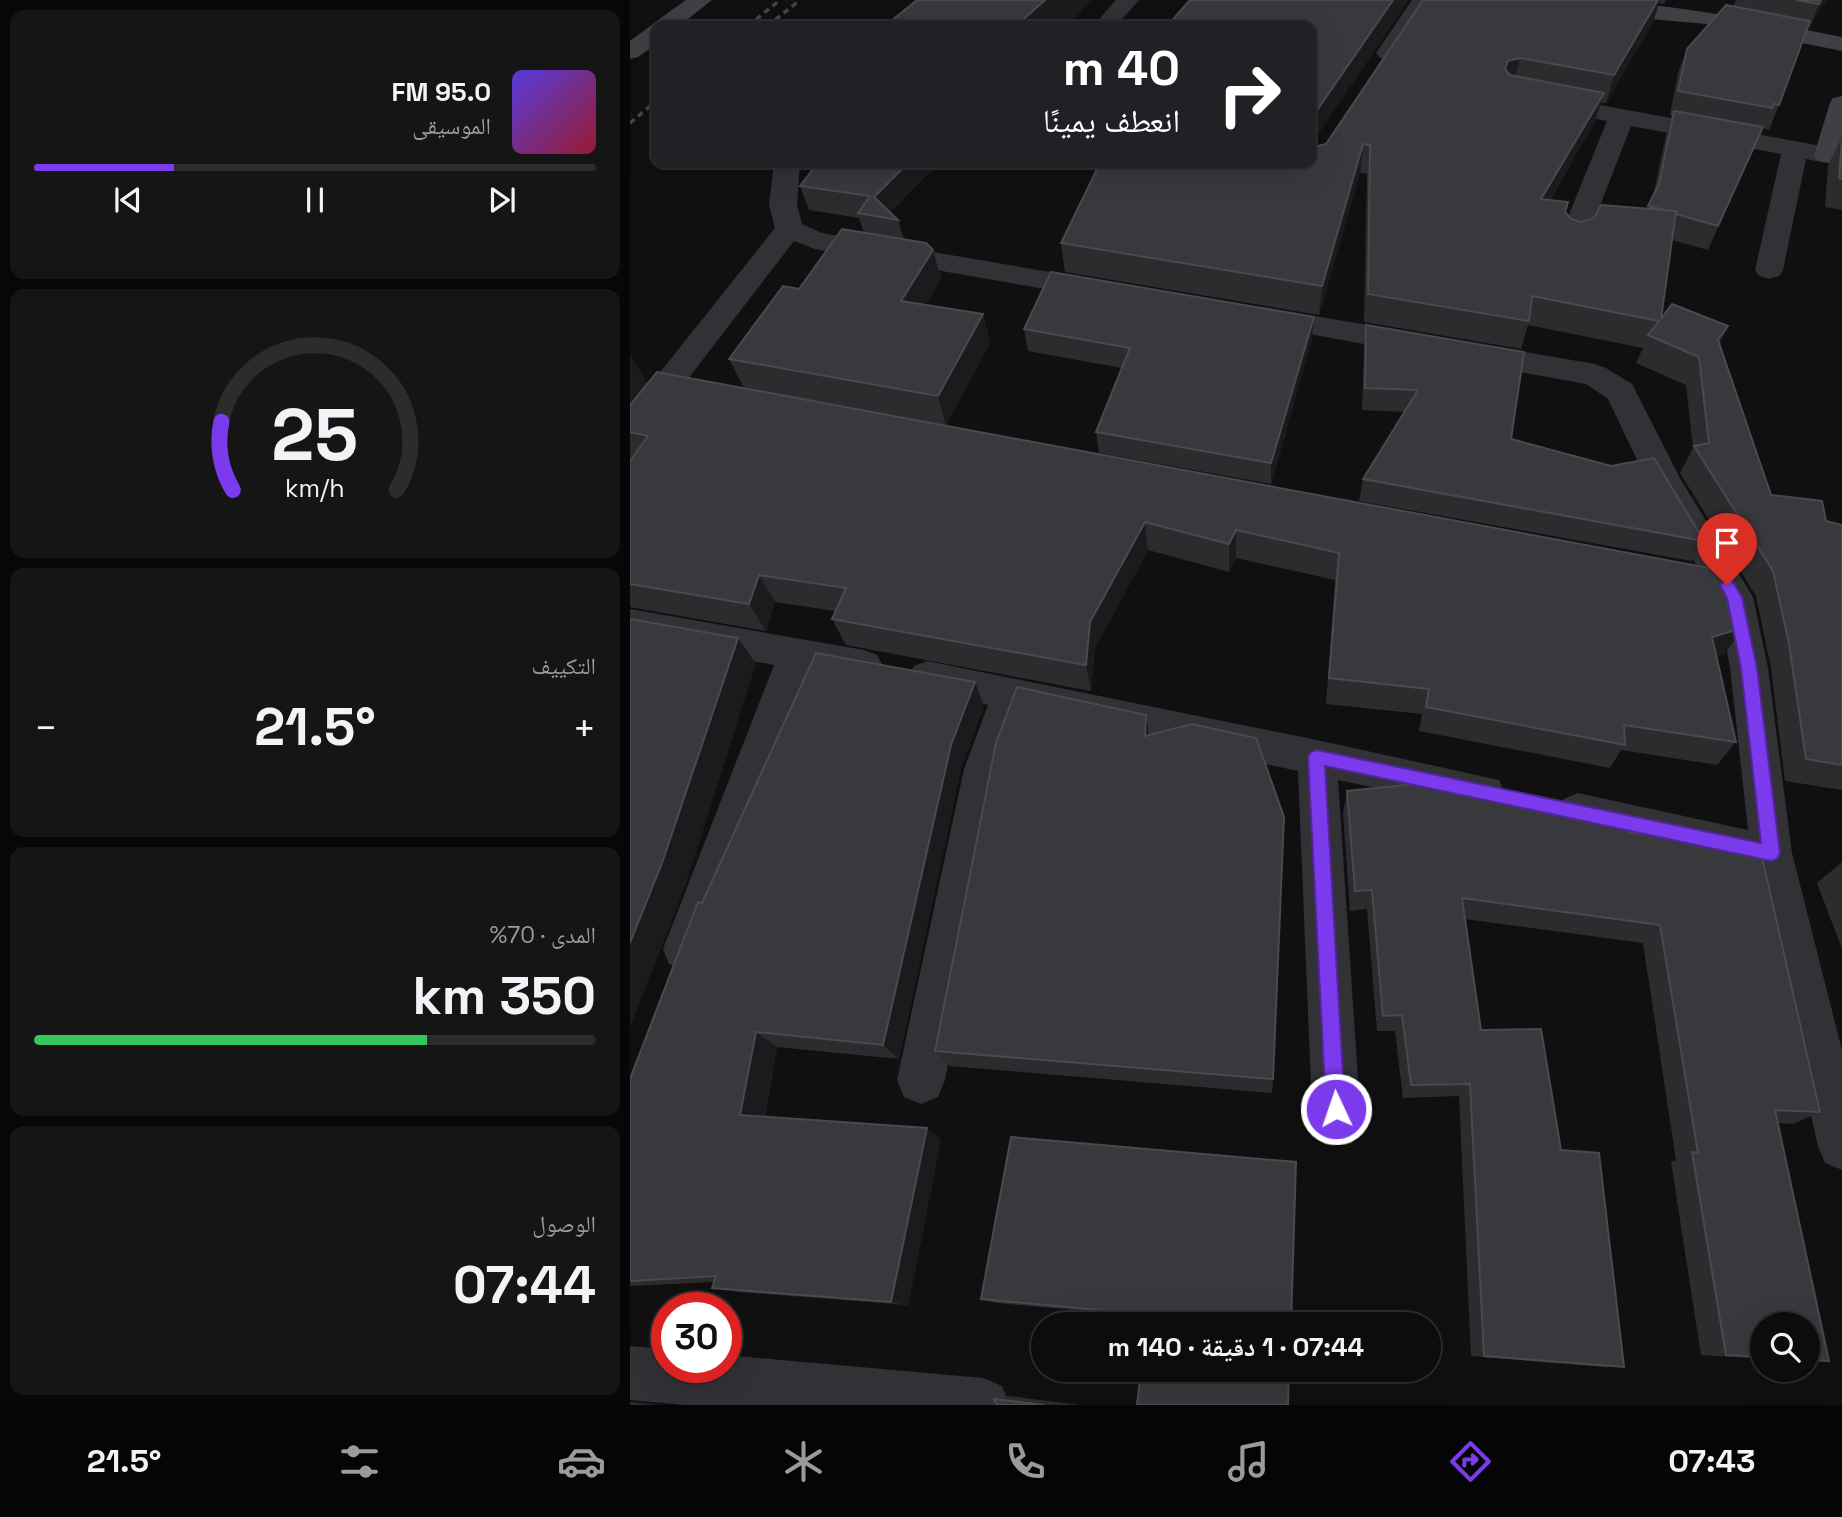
<!DOCTYPE html>
<html lang="ar">
<head>
<meta charset="utf-8">
<style>
  :root { --surface:#0c0c0d; --page:#151516; --text:#f1f3f6; --muted:#9a9b9d; --line:#2c2c2e; --accent:#7c3aed }
  body { margin:0; font-family:"Space Grotesk","Noto Naskh Arabic",sans-serif; background:var(--page); color:var(--text); direction:rtl; height:100vh; display:flex; flex-direction:column; font-size:26px; white-space:nowrap }
  * { box-sizing:border-box; margin:0 }
  p { font-size:23px; color:var(--muted) }
  .icon { flex:none; width:38px; height:38px; fill:none; stroke:currentColor; stroke-width:2; stroke-linecap:round; stroke-linejoin:round }
  .map { position:relative; flex:1; overflow:hidden; direction:ltr }
  .panel { display:flex; flex-direction:column; gap:10px; padding:10px; background:#070707; width:630px }
  .panel>* { flex:none }
  .guide { position:absolute; left:21px; top:21px; width:665px; height:147px; border-radius:14px; box-shadow:0 7px 28px #0002,0 0 0 2px var(--line); direction:rtl; background:#202124; color:#fff; overflow:hidden }
  .buttons { position:absolute; left:1120px; top:1312px; display:grid; gap:14px }
  .buttons a { display:grid; place-items:center; width:70px; height:70px; border-radius:50%; background:var(--surface); box-shadow:0 7px 28px #0002,0 0 0 2px var(--line); font-size:35px }
  .speed { position:absolute; left:21px; top:1292px; display:flex; gap:14px; font-size:35px; font-weight:700; text-align:center }
  .speed>* { display:grid; place-content:center; width:91px; height:91px; border-radius:50%; background:var(--surface); box-shadow:0 7px 28px #0002,0 0 0 2px var(--line); line-height:1 }
  .speed .limit { border:10px solid #d22; background:#fff; color:#111 }
  .pin { position:absolute; display:grid; place-items:center; width:60px; height:60px; color:#fff; margin:-72px -30px; border-radius:50% 50% 50% 0; rotate:-45deg; box-shadow:0 0 7px #0007 }
  .pin .icon { rotate:45deg }
  .me { position:absolute; width:77px; margin:-38px; rotate:357deg; stroke-linejoin:round; filter:drop-shadow(0 0 5px #0008) }
  .turn { display:flex; align-items:center; gap:24px; height:147px; padding:0 21px; font-size:32px }
  .turn .icon { width:91px; height:91px; stroke-width:2.5 }
  .turn b { display:block; font-size:49px; line-height:60px }
  .big { font-size:52px; font-weight:800; line-height:1.1 }
  .panel .card { flex:1; display:flex; flex-direction:column; justify-content:center; gap:10px; min-width:0; padding:0 24px; border-radius:14px; background:var(--page) }
  .panel .dial { align-items:center; gap:0 }
  .dial svg { height:182px; overflow:visible; fill:none; stroke:var(--line); stroke-width:7; stroke-linecap:round; text-anchor:middle }
  .dial text { fill:var(--text); stroke:none }
  .song { display:flex; align-items:center; gap:21px }
  .cover { width:84px; height:84px; border-radius:10px; background:linear-gradient(135deg,hsl(250 70% 55%),hsl(350 70% 35%)) }
  .played { height:7px; border-radius:4px; background:linear-gradient(90deg,var(--accent) 25%,var(--line) 25%) }
  .keys { display:flex; justify-content:space-around; direction:ltr }
  .heat { display:flex; justify-content:space-between; align-items:center; font-size:38px; direction:ltr }
  .charge { height:10px; border-radius:5px; background:linear-gradient(90deg,#34c759 70%,var(--line) 0) }
  .trip { position:absolute; left:401px; top:1312px; width:410px; height:70px; border-radius:35px; background:var(--surface); box-shadow:0 7px 28px #0002,0 0 0 2px var(--line); font-weight:800; line-height:70px; text-align:center; direction:rtl }
  .dock { display:flex; height:112px; justify-content:space-around; align-items:center; background:#050505; color:var(--muted) }
  .dock .icon { width:49px; height:49px }
  .dock .on { color:var(--accent) }
  .dock b { font-size:32px; color:var(--text) }
  main { display:flex; flex:1; min-height:0 }
  .map>svg:first-child { display:block }
  .lines { fill:none; stroke-linecap:round; stroke-linejoin:round }
  .street { fill:#313136; fill-rule:evenodd }
  .secondary { fill:#3f4046; fill-rule:evenodd }
  .rail { stroke:#44454b; stroke-width:3.5; stroke-dasharray:6 4.5; stroke-linecap:butt }
  .wall { fill:#2c2c2f }
  .shaded-wall { fill:#1b1b1d }
  .building { fill:#38393d; stroke:#484a4f; stroke-width:2 }
  .route { fill:#7c3aed; stroke:#51269a; stroke-width:2 }
</style>
</head>
<body>
<main>
<div class="map">
<svg width="1212" height="1405" viewBox="0 0 1212 1405">
  <rect width="100%" height="100%" fill="#101011"/>
  <g class="lines">
    <!-- street -->
    <g class="street">
      <polygon points="486,0 509,0 486,26 463,26"/>
      <polygon points="782,0 804,0 766,58 750,58 746,53"/>
      <polygon points="916,95 1197,147 1206,149 1210,155 1206,161 1197,163 1176,159 1153,270 1149,276 1139,279 1129,276 1125,270 1151,154 1001,126 957,239 953,245 943,248 933,245 929,239 977,121 907,107 904,102 907,97"/>
      <polygon points="144,163 170,163 167,205 172,224 192,233 467,280 477,282 482,289 477,296 467,298 185,249 164,241 11,440 0,443 0,410 145,228 139,205"/>
      <polygon points="633,307 965,364 976,368 1002,384 1051,480 1123,597 1138,668 1162,853 1212,1050 1212,1170 1195,1163 1188,1146 1122,862 1112,866 948,831 934,825 927,812 934,799 948,793 1118,830 1100,668 1087,599 1019,485 978,399 956,384 623,324 618,317 623,310"/>
      <polygon points="0,609 234,650 247,655 253,666 247,677 234,682 179,672 77,949 71,964 55,970 39,964 33,949 144,665 0,639"/>
      <polygon points="297,661 687,740 869,780 875,793 869,806 855,811 708,780 730,1109 723,1126 706,1133 689,1126 682,1109 668,771 394,712 374,769 315,1080 308,1097 291,1104 274,1097 267,1080 334,769 358,705 284,688 278,677 284,666"/>
      <polygon points="0,1346 37,1349 37,1367 96,1367 96,1355 353,1378 372,1386 380,1405 55,1405 0,1400"/>
    </g>
    <!-- secondary -->
    <g class="secondary">
      <path d="M56,0H82L49,26H26V44L8,57L0,59V41C19,27 36,14 56,0Z"/>
      <path d="M933,0C1028,0 1119,19 1212,37V51L1076,24L999,17L936,5Z"/>
      <polygon points="1212,96 1212,165 1188,161 1184,155 1200,103 1203,98"/>
    </g>
    <!-- rail -->
    <g class="rail">
      <polyline points="118,26 150,0"/>
      <polyline points="137,26 170,0"/>
      <polyline points="0,123 26,101"/>
    </g>
  </g>
  <!-- wall -->
  <g class="wall">
    <polygon points="793,0 1036,0 1034,4 1029,3 1023,22 976,103 971,103 965,121 920,200 935,212 941,219 951,222 1017,209 1023,196 1036,135 1042,116 1040,115 1048,73 1057,49 1103,7 1106,0 1197,0 1190,8 1179,28 1177,28 1149,105 1139,130 1133,128 1131,132 1078,250 1042,240 1031,319 1098,326 1090,344 1141,495 1196,521 1212,525 1212,790 1155,781 1141,668 1126,596 1050,473 1063,448 1056,385 1006,363 1013,348 898,325 891,349 734,322 737,174 730,173 689,315 435,272 431,243 684,147 696,144"/>
    <polygon points="1212,137 1212,210 1195,207 1198,165"/>
    <polygon points="302,170 260,212 268,220 274,239 303,250 311,279 295,305 353,314 360,343 316,425 114,388 99,359 169,289 234,233 229,218 179,210 170,186"/>
    <polygon points="736,325 881,439 1074,541 1062,561 729,501 733,479 774,412 732,410 734,348"/>
    <polygon points="394,329 682,339 641,484 469,453 466,432 492,368 398,351"/>
    <polygon points="0,354 17,383 27,372 1095,654 1087,656 1106,742 1087,765 991,750 980,768 789,731 792,714 696,704 705,580 606,558 599,572 518,550 465,648 461,691 216,645 202,619 205,611 145,602 136,631 0,607 0,461 2,458 0,458"/>
    <polygon points="345,682 354,707 331,768 269,1059 147,1047 135,1117 311,1139 278,1305 108,1292 82,1288 84,1282 0,1286 0,1079 72,903"/>
    <polygon points="519,735 643,1079 642,1093 320,1066 305,1051"/>
    <polygon points="717,791 1000,833 1190,1112 1163,1124 1148,1123 1199,1361 1178,1361 1178,1325 1132,1325 1132,1359 1071,1355 1041,1162 1046,1160 1013,943 835,919 851,1030 931,1150 994,1367 974,1367 841,1356 829,1096 773,1098 765,1031 747,1031 737,909 720,911 713,813"/>
    <polygon points="1212,862 1212,949 1187,883"/>
    <polygon points="351,1299 661,1325 495,1324 488,1322 489,1314 367,1303"/>
    <polygon points="379,1396 450,1405 367,1405 364,1399"/>
    <polygon points="0,1402 29,1405 0,1405"/>
  </g>
  <!-- shaded-wall -->
  <g class="shaded-wall">
    <polygon points="415,0 462,0 437,26 386,26"/>
    <polygon points="763,0 779,0 681,145 681,119"/>
    <polygon points="1028,0 1030,0 1023,22 976,103 984,75"/>
    <polygon points="1191,0 1197,0 1190,8 1179,28"/>
    <polygon points="890,58 883,86 875,69 878,61"/>
    <polygon points="974,93 965,121 903,228 911,199"/>
    <polygon points="1133,127 1123,151 1078,250 1088,226"/>
    <polygon points="733,144 730,173 689,315 692,286"/>
    <polygon points="278,163 300,163 302,170 255,218 244,197"/>
    <polygon points="303,250 311,279 280,330 271,301"/>
    <polygon points="353,314 360,343 316,425 308,396"/>
    <polygon points="684,317 682,339 641,484 641,463"/>
    <polygon points="1098,326 1085,354 1088,340"/>
    <polygon points="0,354 17,383 0,406"/>
    <polygon points="515,522 518,550 465,648 461,691 456,665 460,622"/>
    <polygon points="606,530 606,558 599,572 599,544"/>
    <polygon points="129,575 145,602 136,631 119,604"/>
    <polygon points="1113,628 1095,654 1065,663 1082,637"/>
    <polygon points="108,638 126,664 56,884 0,1027 0,943"/>
    <polygon points="345,682 354,707 331,768 269,1059 253,1045 321,745"/>
    <polygon points="516,715 520,742 515,736"/>
    <polygon points="126,1032 147,1047 133,1126 110,1115"/>
    <polygon points="297,1128 311,1139 278,1305 261,1302"/>
  </g>
  <!-- building -->
  <g class="building">
    <polygon points="287,0 415,0 386,26 255,26"/>
    <polygon points="560,0 763,0 681,119 681,26 537,26"/>
    <polygon points="793,0 1028,0 984,75 890,58 878,61 875,69 880,75 974,93 911,199 938,202 935,212 941,219 951,222 964,218 971,205 1046,211 1031,319 1042,304 1098,326 1088,340 1141,495 1192,501 1196,521 1212,525 1212,765 1176,759 1159,644 1143,571 1064,446 1079,443 1069,357 1018,335 1029,321 902,296 899,321 738,294 740,145 733,144 692,286 431,243 470,163 681,163 681,146 684,147 696,144"/>
    <polygon points="1166,0 1191,0 1189,4"/>
    <polygon points="1096,5 1180,21 1149,105 1144,104 1142,108 1048,91 1057,49"/>
    <polygon points="1044,111 1133,127 1088,226 1046,214 1046,211 1035,210 1018,206 1029,184"/>
    <polygon points="1212,140 1212,179 1209,178"/>
    <polygon points="188,163 278,163 244,197 268,220 228,213 240,196 170,186"/>
    <polygon points="212,229 296,243 303,250 271,301 353,314 308,396 99,359 153,286 169,289"/>
    <polygon points="421,272 684,317 641,463 466,432 500,348 394,329"/>
    <polygon points="736,325 894,352 881,439 981,466 1024,458 1074,541 733,479 788,390 735,388"/>
    <polygon points="27,372 1101,572 1113,628 1082,637 1106,742 994,725 995,745 796,707 799,689 699,678 709,553 606,530 599,544 515,522 460,622 456,665 202,619 216,588 129,575 119,604 0,584 0,461 18,436 0,432 0,405"/>
    <polygon points="0,619 108,638 32,863 0,943"/>
    <polygon points="186,653 345,682 321,745 253,1045 126,1032 110,1115 297,1128 261,1302 82,1288 86,1276 0,1281 0,1079 68,902 72,903"/>
    <polygon points="387,687 516,715 515,736 562,724 626,738 654,817 643,1079 305,1051 366,743"/>
    <polygon points="816,781 1000,820 1000,833 1079,837 1130,848 1190,1112 1145,1110 1199,1361 1178,1360 1178,1325 1132,1325 1132,1357 1096,1355 1062,1152 1068,1153 1030,925 832,898 851,1030 911,1029 931,1150 969,1153 994,1367 854,1356 840,1084 781,1085 772,1015 753,1016 742,890 725,891 717,791"/>
    <polygon points="381,1137 666,1162 661,1325 517,1325 488,1322 489,1312 351,1299"/>
    <polygon points="511,1370 659,1370 658,1405 507,1405"/>
    <polygon points="364,1399 414,1405 367,1405"/>
  </g>
  <!-- route -->
  <polygon class="route" points="1097,579 1102,581 1112,597 1127,668 1150,853 1147,859 1141,861 695,766 715,1109 713,1116 706,1119 699,1116 696,1109 678,757 681,752 687,750 1131,843 1111,668 1097,598 1090,585"/>
</svg>
<div class="buttons">
<a><svg class="icon" aria-label="search" viewBox="0 0 24 24"><circle cx="10" cy="10" r="6"/><path d="M15 15l6 6"/></svg></a>
</div>
<div class="speed"><div class="limit">30</div></div>
<div class="pin" style="left:1097px;top:585px;background:#d93025"><svg class="icon" aria-label="arrive" viewBox="0 0 24 24"><path d="M6 21V4h12l-3 4 3 4H6"/></svg></div>
<svg class="me" style="left:706px;top:1109px" viewBox="-20 -20 40 40"><circle r="17" fill="#7c3aed" stroke="#fff" stroke-width="3"/><path d="M0-11L8 9 0 5-8 9z" fill="#fff"/></svg>
<div class="trip">07:44 · 1 دقيقة · 140 m</div>
<div class="guide">
<div class="turn"><svg class="icon" aria-label="right" viewBox="0 0 24 24"><path d="M7 20v-9h11M14 6l5 5-5 5"/></svg><div><b>40 m</b>انعطف يمينًا</div></div>
</div>
</div>
<section class="panel">
<div class="card">
<div class="song"><i class="cover"></i><div><b>95.0 FM</b><p>الموسيقى</p></div></div>
<div class="played"></div>
<div class="keys"><svg class="icon" aria-label="previous" viewBox="0 0 24 24"><path d="M18 5L8 12l10 7zM5 5v14"/></svg><svg class="icon" aria-label="pause" viewBox="0 0 24 24"><path d="M8 5v14M16 5v14"/></svg><svg class="icon" aria-label="next" viewBox="0 0 24 24"><path d="M6 5l10 7-10 7zM19 5v14"/></svg></div>
</div>
<div class="card dial"><svg viewBox="0 0 100 80">
<path d="M14 69A42 42 0 1 1 86 69"/>
<path d="M14 69A42 42 0 0 1 9 39" stroke="#7c3aed"/>
<text x="50" y="56" font-size="32" font-weight="700">25</text>
<text x="50" y="72" font-size="11">km/h</text>
</svg></div>
<div class="card"><p>التكييف</p>
<div class="heat"><a>−</a><b class="big">21.5°</b><a>+</a></div>
</div>
<div class="card"><p>المدى · 70%</p><b class="big">350 km</b><div class="charge"></div></div>
<div class="card"><p>الوصول</p><b class="big">07:44</b></div>
</section>
</main>
<nav class="dock">
<b>07:43</b>
<svg class="icon on" aria-label="directions" viewBox="0 0 24 24"><path d="M12 3l9 9-9 9-9-9zM9 14v-3h6M13 9l2 2-2 2"/></svg>
<svg class="icon" aria-label="music" viewBox="0 0 24 24"><path d="M9 18V5l10-2v13"/><circle cx="6" cy="18" r="3"/><circle cx="16" cy="16" r="3"/></svg>
<svg class="icon" aria-label="phone" viewBox="0 0 24 24"><path d="M5 4h4l2 5-3 2q2 4 5 5l2-3 5 2v4C11 20 4 13 5 4z"/></svg>
<svg class="icon" aria-label="climate" viewBox="0 0 24 24"><path d="M12 3v18M4 7l16 10M4 17L20 7"/></svg>
<svg class="icon" aria-label="car" viewBox="0 0 24 24"><path d="M5 17H2v-5l4-1 3-4h7l3 4 3 1v5h-3M9 17h6M6 11h13"/><circle cx="7" cy="17" r="2"/><circle cx="17" cy="17" r="2"/></svg>
<svg class="icon" aria-label="filters" viewBox="0 0 24 24"><path d="M4 7h16M4 17h16"/><circle cx="9" cy="7" r="2"/><circle cx="15" cy="17" r="2"/></svg>
<b>21.5°</b>
</nav>
</body>
</html>
